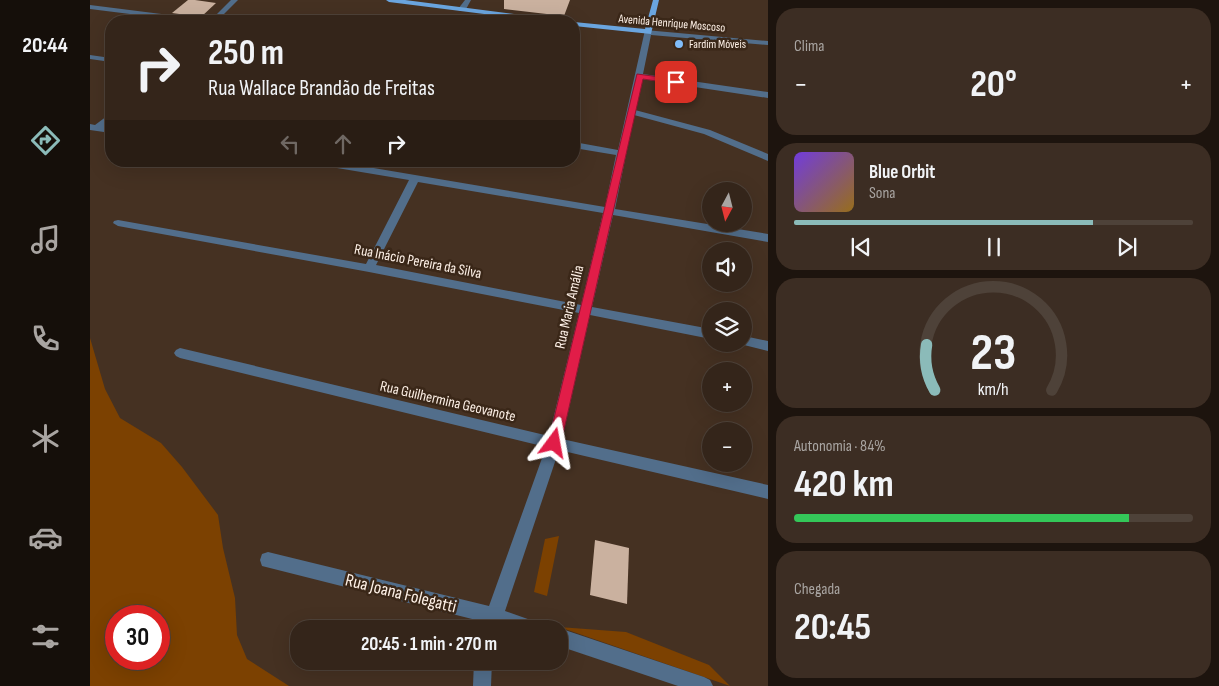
<!DOCTYPE html>
<html lang="pt">
<head>
<meta charset="utf-8">
<style>
  :root { --surface:#34251a; --page:#3c2d23; --text:#f1f3f6; --muted:#a9a5a2; --line:#4e4239; --accent:#8bbbb9 }
  body { margin:0; font-family:"Sofia Sans Condensed",sans-serif; background:var(--page); color:var(--text); height:100vh; display:flex; flex-direction:column; font-size:19px; white-space:nowrap }
  * { box-sizing:border-box; margin:0 }
  p { font-size:16px; color:var(--muted) }
  .icon { flex:none; width:28px; height:28px; fill:none; stroke:currentColor; stroke-width:2; stroke-linecap:round; stroke-linejoin:round }
  .map { position:relative; flex:1; overflow:hidden }
  .details { display:flex; flex-direction:column; gap:8px; padding:8px; background:#1d140e; width:451px }
  .details>* { flex:none }
  .hud { position:absolute; left:15px; top:15px; width:475px; height:152px; border-radius:20px; box-shadow:0 5px 20px #0002,0 0 0 1px var(--line); background:#34251a; color:var(--text); overflow:hidden }
  .needle { width:32px; rotate:187deg }
  .fabs { position:absolute; left:612px; top:182px; display:grid; gap:10px }
  .fabs a { display:grid; place-items:center; width:50px; height:50px; border-radius:50%; background:var(--surface); box-shadow:0 5px 20px #0002,0 0 0 1px var(--line); font-size:25px }
  .speed { position:absolute; left:15px; top:605px; display:flex; gap:10px; font-size:25px; font-weight:700; text-align:center }
  .speed>* { display:grid; place-content:center; width:65px; height:65px; border-radius:50%; background:var(--surface); box-shadow:0 5px 20px #0002,0 0 0 1px var(--line); line-height:1 }
  .speed .limit { border:8px solid #d22; background:#fff; color:#111 }
  .pin { position:absolute; display:grid; place-items:center; width:42px; height:42px; color:#fff; margin:-21px; border-radius:10px; box-shadow:0 2px 8px #0006 }
  .me { position:absolute; width:55px; margin:-28px; rotate:13deg; stroke-linejoin:round; filter:drop-shadow(0 0 4px #0008) }
  .turn { display:flex; align-items:center; gap:18px; height:105px; padding:0 20px; font-size:22px }
  .turn .icon { width:65px; height:65px; stroke-width:2.5 }
  .turn b { display:block; font-size:35px; line-height:42px }
  .lanes { display:flex; align-items:center; height:48px; padding:0 20px; background:#0003; justify-content:center; gap:25px; direction:ltr }
  .lanes .off { opacity:.35 }
  .big { font-size:38px; font-weight:700; line-height:1.1 }
  .details .card { flex:1; display:flex; flex-direction:column; justify-content:center; gap:8px; min-width:0; padding:0 18px; border-radius:20px; background:var(--page) }
  .details .dial { align-items:center; gap:0 }
  .dial svg { height:130px; overflow:visible; fill:none; stroke:var(--line); stroke-width:7; stroke-linecap:round; text-anchor:middle }
  .dial text { fill:var(--text); stroke:none }
  .song { display:flex; align-items:center; gap:15px }
  .cover { width:60px; height:60px; border-radius:8px; background:linear-gradient(135deg,hsl(260 70% 55%),hsl(40 70% 35%)) }
  .played { height:5px; border-radius:2px; background:linear-gradient(90deg,var(--accent) 75%,var(--line) 75%) }
  .keys { display:flex; justify-content:space-around; direction:ltr }
  .heat { display:flex; justify-content:space-between; align-items:center; font-size:28px; direction:ltr }
  .charge { height:8px; border-radius:4px; background:linear-gradient(90deg,#34c759 84%,var(--line) 0) }
  .trip { position:absolute; left:200px; top:620px; width:278px; height:50px; border-radius:20px; background:var(--surface); box-shadow:0 5px 20px #0002,0 0 0 1px var(--line); font-weight:700; line-height:50px; text-align:center }
  main { display:flex; flex:1; min-height:0 }
  .tab-bar { display:flex; flex-direction:column; width:90px; justify-content:space-around; align-items:center; background:#150f0a; color:var(--muted) }
  .tab-bar .icon { width:35px; height:35px }
  .tab-bar .current { color:var(--accent) }
  .tab-bar b { font-size:22px; color:var(--text) }
  .map>svg:first-child { display:block }
  .green { fill:#7c4101; fill-rule:evenodd }
  .building { fill:#cab19f }
  .lines { fill:none; stroke-linecap:round; stroke-linejoin:round }
  .minor { fill:#526e8b; fill-rule:evenodd }
  .major { fill:#6aa5df; fill-rule:evenodd }
  .route { fill:#e11d48; stroke:#92132f }
  .poi-dot { fill:#80bdfa; stroke:#3a2718; stroke-width:2 }
  .labels { text-anchor:middle; stroke-width:5; stroke-linejoin:round; paint-order:stroke }
  .far-street-label { font-size:12px; fill:#fef1e7; stroke:#3a2718 }
  .far-poi-label { font-size:12px; fill:#fef1e7; stroke:#3a2718; text-anchor:start }
  .street-label { font-size:15px; fill:#fef1e7; stroke:#3a2718 }
  .near-street-label { font-size:18px; fill:#fef1e7; stroke:#3a2718 }
</style>
</head>
<body>
<main>
<nav class="tab-bar">
<b>20:44</b>
<svg class="icon current" aria-label="directions" viewBox="0 0 24 24"><path d="M12 3l9 9-9 9-9-9zM9 14v-3h6M13 9l2 2-2 2"/></svg>
<svg class="icon" aria-label="music" viewBox="0 0 24 24"><path d="M9 18V5l10-2v13"/><circle cx="6" cy="18" r="3"/><circle cx="16" cy="16" r="3"/></svg>
<svg class="icon" aria-label="phone" viewBox="0 0 24 24"><path d="M5 4h4l2 5-3 2q2 4 5 5l2-3 5 2v4C11 20 4 13 5 4z"/></svg>
<svg class="icon" aria-label="climate" viewBox="0 0 24 24"><path d="M12 3v18M4 7l16 10M4 17L20 7"/></svg>
<svg class="icon" aria-label="car" viewBox="0 0 24 24"><path d="M5 17H2v-5l4-1 3-4h7l3 4 3 1v5h-3M9 17h6M6 11h13"/><circle cx="7" cy="17" r="2"/><circle cx="17" cy="17" r="2"/></svg>
<svg class="icon" aria-label="filters" viewBox="0 0 24 24"><path d="M4 7h16M4 17h16"/><circle cx="9" cy="7" r="2"/><circle cx="15" cy="17" r="2"/></svg>
</nav>
<div class="map">
<svg width="678" height="686" viewBox="0 0 678 686">
  <rect width="100%" height="100%" fill="#453122"/>
  <!-- green -->
  <g class="green">
    <path d="M0,338L15,389L30,418L71,443L92,467L128,515L133,548L145,598L147,635L157,659L199,686H0ZM26,616H69V659H26Z"/>
    <polygon points="469,536 457,596 444,592 455,539"/>
    <polygon points="469,627 536,632 619,665 640,686"/>
  </g>
  <!-- building -->
  <g class="building">
    <polygon points="98,0 105,0 126,3 111,17 82,13"/>
    <polygon points="414,0 480,0 474,16 414,9"/>
    <polygon points="505,540 539,548 537,604 500,595"/>
  </g>
  <g class="lines">
    <!-- minor -->
    <g class="minor">
      <polygon points="141,0 148,0 127,21 120,21"/>
      <polygon points="375,0 381,0 375,11 369,11 368,9"/>
      <polygon points="0,5 111,19 115,21 96,21 0,9"/>
      <path d="M555,30L678,41V45L561,35L553,74L678,92V98L552,79L545,110L620,130L678,154V161L614,134L544,115L525,209L678,234V242L523,215L502,307L621,329V339L500,315L472,439L678,485V499L469,450L415,611L449,623L451,629H417L410,626L409,629H392L394,622L172,566L170,560L172,554L178,552L399,606L456,447L90,358L86,356L84,353L86,350L90,348L459,436L489,313L279,272L28,226L23,223L24,221L28,220L276,264L319,180L223,164L218,161H242L515,207L526,155L484,148V142L528,150ZM328,182L513,213L491,305L286,265Z"/>
      <polygon points="0,55 21,58 21,62 0,59"/>
      <polygon points="21,113 21,120 14,126 21,127 21,133 0,130 0,124 5,125"/>
      <polygon points="654,336 678,341 678,351 650,344 654,344"/>
      <polygon points="469,628 614,677 620,680 623,686 588,686 469,646"/>
      <polygon points="384,661 402,661 401,686 383,686"/>
    </g>
    <!-- major -->
    <g class="major">
      <polygon points="296,0 315,0 464,19 468,21 449,21 299,2"/>
      <polygon points="563,0 569,0 561,34 484,26 484,22 555,29"/>
    </g>
  </g>
  <!-- route -->
  <polygon class="route" points="547,74 586,79 590,82 586,84 553,79 471,443 469,447 464,449 460,447 458,443"/>
  <!-- markers -->
  <circle class="poi-dot" cx="589" cy="44" r="5"/>
  <g class="labels">
    <!-- far-street labels -->
    <g class="far-street-label">
      <text transform="translate(582 23) rotate(5)" y="4">Avenida Henrique Moscoso</text>
    </g>
    <!-- far-poi labels -->
    <g class="far-poi-label">
      <text x="599" y="48">Fardim Móveis</text>
    </g>
    <!-- street labels -->
    <g class="street-label">
      <text transform="translate(328 261) rotate(11)" y="5">Rua Inácio Pereira da Silva</text>
      <text transform="translate(479 307) rotate(-77)" y="5">Rua Maria Amália</text>
      <text transform="translate(358 401) rotate(13)" y="5">Rua Guilhermina Geovanote</text>
    </g>
    <!-- near-street labels -->
    <g class="near-street-label">
      <text transform="translate(311 593) rotate(14)" y="6">Rua Joana Folegatti</text>
    </g>
  </g>
</svg>
<div class="fabs">
<a><svg class="needle" viewBox="-14 -14 28 28"><path d="M0-13l5 13h-10z" fill="#e53935"/><path d="M0 13l5-13h-10z" fill="#a9a5a2"/></svg></a>
<a><svg class="icon" aria-label="sound" viewBox="0 0 24 24"><path d="M4 9h4l5-4v14l-5-4H4zM17 9q2 3 0 6"/></svg></a>
<a><svg class="icon" aria-label="layers" viewBox="0 0 24 24"><path d="M12 4l9 5-9 5-9-5zM3 14l9 5 9-5"/></svg></a>
<a>+</a>
<a>−</a>
</div>
<div class="speed"><div class="limit">30</div></div>
<div class="pin" style="left:586px;top:82px;background:#d93025"><svg class="icon" aria-label="arrive" viewBox="0 0 24 24"><path d="M6 21V4h12l-3 4 3 4H6"/></svg></div>
<svg class="me" style="left:464px;top:443px" viewBox="-20 -20 40 40"><path d="M0-17L14 15 0 8-14 15z" fill="#e11d48" stroke="#fff" stroke-width="4"/></svg>
<div class="trip">20:45 · 1 min · 270 m</div>
<div class="hud">
<div class="turn"><svg class="icon" aria-label="right" viewBox="0 0 24 24"><path d="M7 20v-9h11M14 6l5 5-5 5"/></svg><div><b>250 m</b>Rua Wallace Brandão de Freitas</div></div>
<div class="lanes"><svg class="icon off" aria-label="left" viewBox="0 0 24 24"><path d="M17 20v-9H6M10 6l-5 5 5 5"/></svg><svg class="icon off" aria-label="ahead" viewBox="0 0 24 24"><path d="M12 20V5M6 11l6-6 6 6"/></svg><svg class="icon" aria-label="right" viewBox="0 0 24 24"><path d="M7 20v-9h11M14 6l5 5-5 5"/></svg></div>
</div>
</div>
<section class="details">
<div class="card"><p>Clima</p>
<div class="heat"><a>−</a><b class="big">20°</b><a>+</a></div>
</div>
<div class="card">
<div class="song"><i class="cover"></i><div><b>Blue Orbit</b><p>Sona</p></div></div>
<div class="played"></div>
<div class="keys"><svg class="icon" aria-label="previous" viewBox="0 0 24 24"><path d="M18 5L8 12l10 7zM5 5v14"/></svg><svg class="icon" aria-label="pause" viewBox="0 0 24 24"><path d="M8 5v14M16 5v14"/></svg><svg class="icon" aria-label="next" viewBox="0 0 24 24"><path d="M6 5l10 7-10 7zM19 5v14"/></svg></div>
</div>
<div class="card dial"><svg viewBox="0 0 100 80">
<path d="M14 69A42 42 0 1 1 86 69"/>
<path d="M14 69A42 42 0 0 1 9 41" stroke="#8bbbb9"/>
<text x="50" y="56" font-size="32" font-weight="700">23</text>
<text x="50" y="72" font-size="11">km/h</text>
</svg></div>
<div class="card"><p>Autonomia · 84%</p><b class="big">420 km</b><div class="charge"></div></div>
<div class="card"><p>Chegada</p><b class="big">20:45</b></div>
</section>
</main>
</body>
</html>
